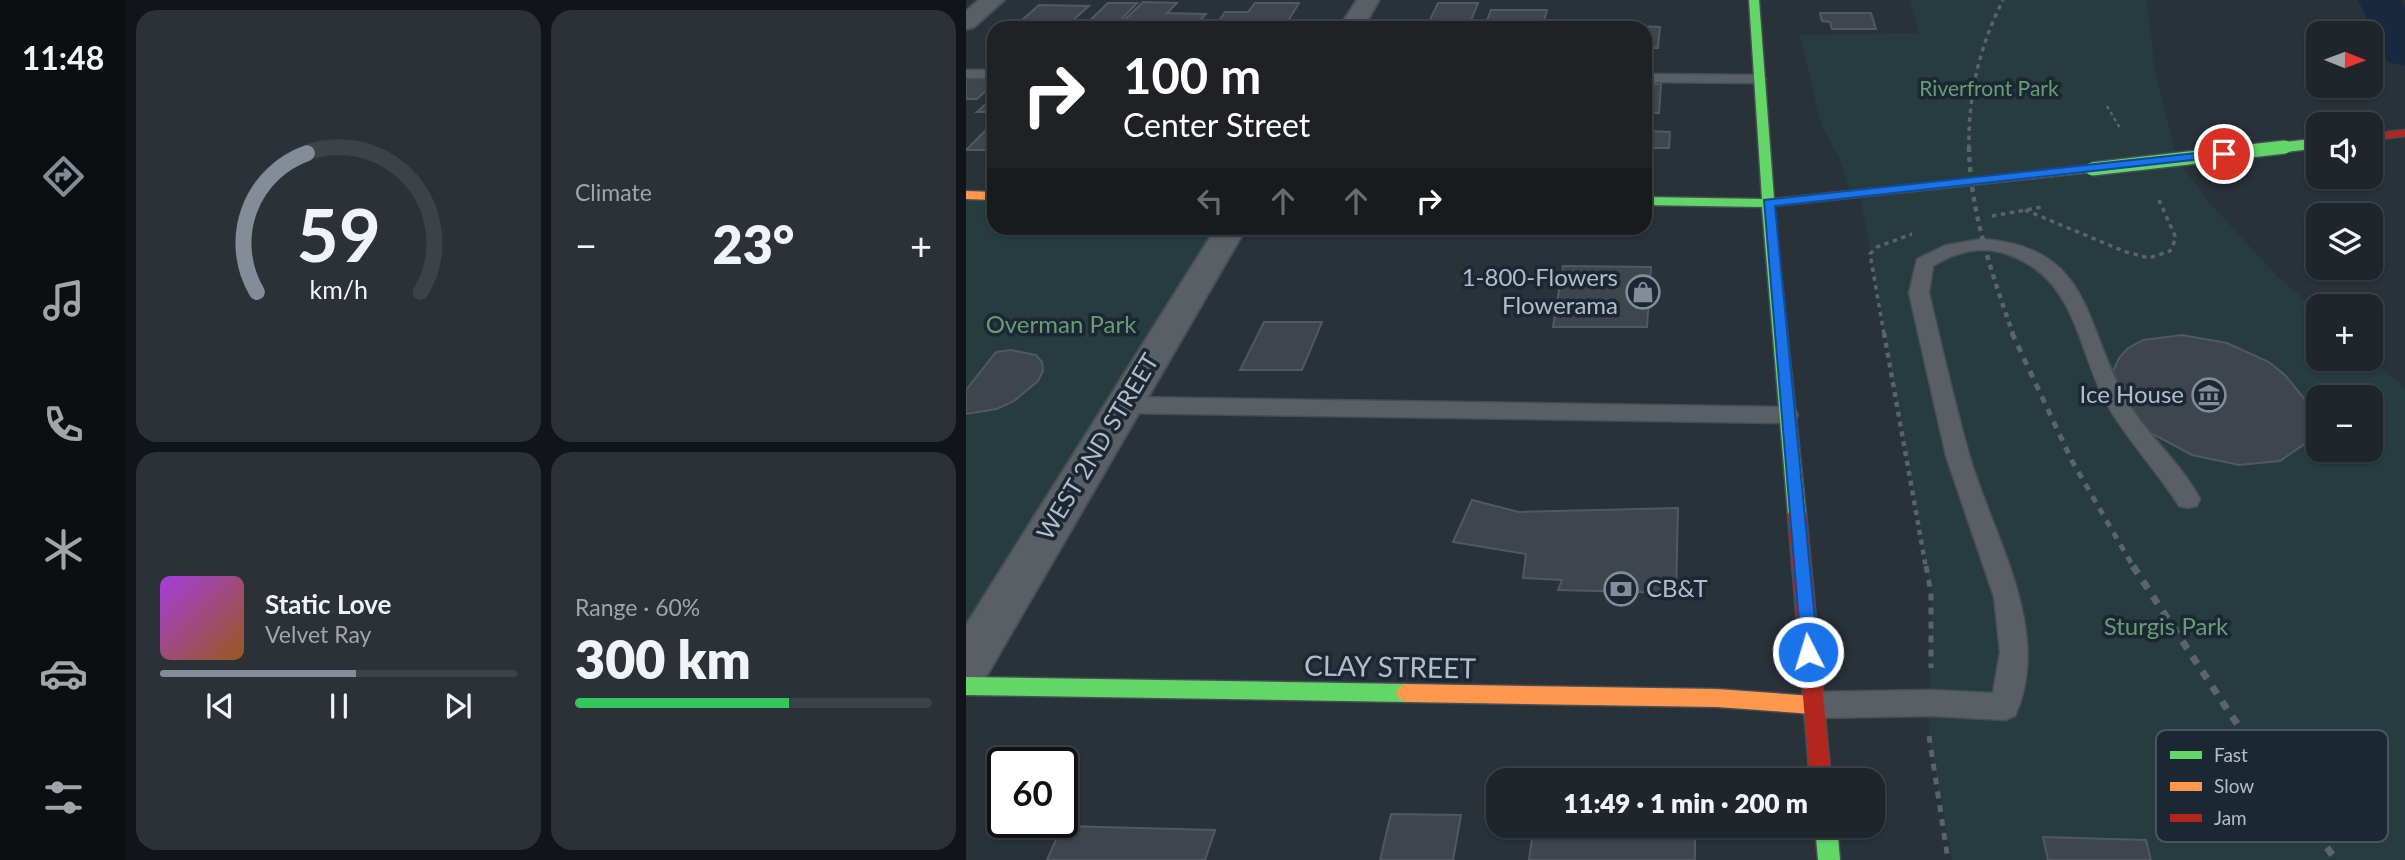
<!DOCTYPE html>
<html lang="en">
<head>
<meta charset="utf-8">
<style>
  :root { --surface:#1f252b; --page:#2c3137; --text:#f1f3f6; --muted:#a1a5a9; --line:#3c4247; --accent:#838c97 }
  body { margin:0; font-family:Lato,sans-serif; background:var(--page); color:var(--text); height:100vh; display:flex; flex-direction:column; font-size:26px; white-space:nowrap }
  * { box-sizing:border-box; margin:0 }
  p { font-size:23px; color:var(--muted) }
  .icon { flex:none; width:38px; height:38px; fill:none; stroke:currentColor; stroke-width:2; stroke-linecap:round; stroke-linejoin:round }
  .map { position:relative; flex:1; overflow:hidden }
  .drawer { display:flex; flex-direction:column; gap:10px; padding:10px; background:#111418; width:840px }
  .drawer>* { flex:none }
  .banner { position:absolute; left:21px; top:21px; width:665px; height:214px; border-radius:21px; box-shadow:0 2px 5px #0004,0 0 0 2px var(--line); background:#202124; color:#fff; overflow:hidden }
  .needle { width:46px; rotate:91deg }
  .tools { position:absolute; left:1340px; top:21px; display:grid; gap:14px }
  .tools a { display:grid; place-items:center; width:77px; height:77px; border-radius:14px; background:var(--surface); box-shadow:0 2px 5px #0004,0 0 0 2px var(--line); font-size:35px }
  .speed { position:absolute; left:21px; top:747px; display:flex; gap:14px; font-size:35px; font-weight:700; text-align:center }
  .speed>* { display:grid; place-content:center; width:91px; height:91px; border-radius:50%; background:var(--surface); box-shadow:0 2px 5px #0004,0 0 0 2px var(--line); line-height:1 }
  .speed .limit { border:4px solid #111; border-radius:10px; background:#fff; color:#111 }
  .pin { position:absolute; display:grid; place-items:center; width:60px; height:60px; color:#fff; margin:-30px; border:4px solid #fff; border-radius:50%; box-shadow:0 2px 7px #0007 }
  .me { position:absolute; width:77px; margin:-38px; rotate:355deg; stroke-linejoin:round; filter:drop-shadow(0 0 5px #0008) }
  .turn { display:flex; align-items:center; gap:24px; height:147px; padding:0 21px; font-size:32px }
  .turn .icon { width:91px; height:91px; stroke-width:2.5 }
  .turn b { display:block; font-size:49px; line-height:60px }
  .lanes { display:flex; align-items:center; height:66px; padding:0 21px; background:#0003; justify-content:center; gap:35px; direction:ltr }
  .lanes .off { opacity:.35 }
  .big { font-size:52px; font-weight:800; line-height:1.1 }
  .drawer .tile { flex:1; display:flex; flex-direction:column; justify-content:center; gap:10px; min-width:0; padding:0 24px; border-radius:21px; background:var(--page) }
  .drawer .dial { align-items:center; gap:0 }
  .dial svg { height:182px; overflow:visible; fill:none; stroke:var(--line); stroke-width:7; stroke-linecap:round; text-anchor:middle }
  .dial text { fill:var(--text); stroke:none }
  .song { display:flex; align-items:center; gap:21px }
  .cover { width:84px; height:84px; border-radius:10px; background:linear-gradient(135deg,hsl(280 70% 55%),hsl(30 70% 35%)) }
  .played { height:7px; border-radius:4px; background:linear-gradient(90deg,var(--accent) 55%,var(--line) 55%) }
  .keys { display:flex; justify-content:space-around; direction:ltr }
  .heat { display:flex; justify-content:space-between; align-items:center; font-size:38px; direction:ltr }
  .charge { height:10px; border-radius:5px; background:linear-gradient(90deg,#34c759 60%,var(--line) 0) }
  .drawer .tiles { flex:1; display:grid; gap:10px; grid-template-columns:repeat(2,1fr) }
  .trip { position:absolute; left:520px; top:768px; width:399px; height:70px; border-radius:21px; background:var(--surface); box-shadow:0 2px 5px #0004,0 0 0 2px var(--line); font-weight:800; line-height:70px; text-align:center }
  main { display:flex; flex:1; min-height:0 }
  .tab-bar { display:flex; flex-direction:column; width:126px; justify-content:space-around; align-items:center; background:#0c0f11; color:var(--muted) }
  .tab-bar .icon { width:49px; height:49px }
  .tab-bar .current { color:var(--accent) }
  .tab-bar b { font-size:32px; color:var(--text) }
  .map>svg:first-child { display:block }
  .green { fill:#263c3f; fill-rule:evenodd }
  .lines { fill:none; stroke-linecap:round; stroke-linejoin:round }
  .river { fill:#18283e; fill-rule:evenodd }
  .building { fill:#3e454d; stroke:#515860; stroke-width:2 }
  .lane-casing { stroke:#474d55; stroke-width:3 }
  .street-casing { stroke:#474d55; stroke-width:4 }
  .fast-casing { stroke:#474d55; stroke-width:3 }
  .slow-casing { stroke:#474d55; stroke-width:3 }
  .jam-casing { stroke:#474d55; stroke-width:3 }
  .path-far3 { stroke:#5b6368; stroke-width:2.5; stroke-dasharray:3.5 3.5; stroke-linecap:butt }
  .path-far2 { stroke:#5b6368; stroke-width:3.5; stroke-dasharray:4.5 4.5; stroke-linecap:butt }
  .path-far1 { stroke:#5b6368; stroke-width:4.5; stroke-dasharray:5 5; stroke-linecap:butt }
  .path { stroke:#5b6368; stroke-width:5; stroke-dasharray:7 7; stroke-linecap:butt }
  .lane { fill:#5a5f66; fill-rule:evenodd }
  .street { fill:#5a5f66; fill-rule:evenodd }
  .fast { fill:#63d668; fill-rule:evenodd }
  .slow { fill:#ff974d; fill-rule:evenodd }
  .jam { fill:#b3261e; fill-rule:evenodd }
  .rail-far3 { stroke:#5d636a; stroke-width:3.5; stroke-dasharray:4.5 4.5; stroke-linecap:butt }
  .rail-far2 { stroke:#5d636a; stroke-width:4.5; stroke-dasharray:5 5; stroke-linecap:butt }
  .rail-far1 { stroke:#5d636a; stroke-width:5; stroke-dasharray:7 7; stroke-linecap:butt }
  .rail { stroke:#5d636a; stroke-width:7; stroke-dasharray:9 9; stroke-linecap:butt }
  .fast-bridge-far1-casing { stroke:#474d55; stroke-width:13; stroke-linecap:butt }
  .fast-bridge-casing { stroke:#474d55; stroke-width:16; stroke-linecap:butt }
  .fast-bridge-far1 { stroke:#63d668; stroke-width:10 }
  .fast-bridge { stroke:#63d668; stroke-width:13 }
  .route { fill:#1a73e8; stroke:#114b97; stroke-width:2 }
  .labels { text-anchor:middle; stroke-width:7; stroke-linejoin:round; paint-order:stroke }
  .far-park-label { font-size:21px; fill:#699c74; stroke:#1c2734 }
  .poi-label { font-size:24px; fill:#b3bdca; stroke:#1c2734; text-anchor:end }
  .park-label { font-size:24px; fill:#699c74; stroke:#1c2734 }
  .street-label { font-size:24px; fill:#b3bdca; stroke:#1c2734 }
  .near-street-label { font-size:28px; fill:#b3bdca; stroke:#1c2734 }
  .key { fill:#1c2734; stroke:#495461; stroke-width:2 }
  .key-label { font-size:19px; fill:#b3bdca }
</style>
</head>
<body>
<main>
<nav class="tab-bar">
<b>11:48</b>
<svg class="icon current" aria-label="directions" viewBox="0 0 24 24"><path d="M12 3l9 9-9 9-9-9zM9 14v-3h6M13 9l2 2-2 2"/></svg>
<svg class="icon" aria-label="music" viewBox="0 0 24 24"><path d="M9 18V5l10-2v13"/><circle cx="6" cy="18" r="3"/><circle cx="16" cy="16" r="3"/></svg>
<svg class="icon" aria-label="phone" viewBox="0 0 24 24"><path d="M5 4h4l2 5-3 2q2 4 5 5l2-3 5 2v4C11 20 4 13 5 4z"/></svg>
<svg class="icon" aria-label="climate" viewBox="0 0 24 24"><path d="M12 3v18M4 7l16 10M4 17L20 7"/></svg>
<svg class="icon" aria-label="car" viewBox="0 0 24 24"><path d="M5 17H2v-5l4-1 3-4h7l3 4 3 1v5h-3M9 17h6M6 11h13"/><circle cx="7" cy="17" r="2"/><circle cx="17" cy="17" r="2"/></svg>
<svg class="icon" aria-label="filters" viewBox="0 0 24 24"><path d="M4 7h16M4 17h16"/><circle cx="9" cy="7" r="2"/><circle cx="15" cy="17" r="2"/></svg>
</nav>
<section class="drawer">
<div class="tiles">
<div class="tile dial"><svg viewBox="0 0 100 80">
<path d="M14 69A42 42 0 1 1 86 69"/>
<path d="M14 69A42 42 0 0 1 36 8" stroke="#838c97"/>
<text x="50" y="56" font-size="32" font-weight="700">59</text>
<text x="50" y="72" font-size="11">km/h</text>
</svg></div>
<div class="tile"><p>Climate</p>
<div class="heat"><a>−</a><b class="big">23°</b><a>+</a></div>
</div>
<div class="tile">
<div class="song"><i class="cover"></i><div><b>Static Love</b><p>Velvet Ray</p></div></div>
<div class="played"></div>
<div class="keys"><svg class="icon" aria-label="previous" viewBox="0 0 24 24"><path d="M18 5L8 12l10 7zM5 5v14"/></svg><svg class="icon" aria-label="pause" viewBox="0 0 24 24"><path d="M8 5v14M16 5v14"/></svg><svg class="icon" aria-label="next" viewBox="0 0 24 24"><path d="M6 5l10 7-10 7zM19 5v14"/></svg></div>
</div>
<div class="tile"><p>Range · 60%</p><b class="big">300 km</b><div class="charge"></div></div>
</div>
</section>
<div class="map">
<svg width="1439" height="860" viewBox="0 0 1439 860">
  <rect width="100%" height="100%" fill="#293139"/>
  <!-- green -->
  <g class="green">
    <path d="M944,0H1181L1189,72L1211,159L1242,201L1311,276L1353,312V359H1405L1439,388V860H986L963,739L965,593L894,195H885L873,158L855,125L834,35L953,33ZM1353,397H1405V450H1353Z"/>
    <polygon points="0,195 28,196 28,228 265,228 0,667"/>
  </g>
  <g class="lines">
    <!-- river -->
    <polygon class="river" points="1392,0 1436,0 1439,6 1439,66 1422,62"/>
  </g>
  <!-- building -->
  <g class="building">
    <polygon points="177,2 211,3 201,13 240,14 228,27 152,26"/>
    <polygon points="142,3 171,3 147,28 116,28"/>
    <polygon points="289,3 333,3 322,21 252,22 259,12 282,12"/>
    <polygon points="472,3 512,3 502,28 460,28"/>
    <polygon points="73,5 123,6 98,28 47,28"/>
    <polygon points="525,10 581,10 576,28 518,28"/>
    <polygon points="854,13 905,13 910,29 866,29 864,22 856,21"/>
    <polygon points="671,26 694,27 692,48 679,48 679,28"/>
    <polygon points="0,77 28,77 28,83 11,99 0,99"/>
    <polygon points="679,84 695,84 693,113 679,113"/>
    <polygon points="26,98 27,112 11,112"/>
    <polygon points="28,122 28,150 0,150"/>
    <polygon points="679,131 704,132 703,148 679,148"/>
    <polygon points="597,266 685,267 681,327 587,327"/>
    <polygon points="298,322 356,322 336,370 274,370"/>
    <polygon points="1216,335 1261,343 1303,362 1319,375 1341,402 1346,417 1346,431 1340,443 1314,461 1273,465 1226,455 1183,432 1148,385 1147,371 1153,358 1162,348 1177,340"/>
    <polygon points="45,350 70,355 76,362 77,371 72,381 48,401 31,409 0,414 0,390 30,352"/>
    <polygon points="506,500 553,512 712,508 710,593 592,590 596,580 557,578 560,554 487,542"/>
    <polygon points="425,814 495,815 487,860 414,860"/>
    <polygon points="96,826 249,830 239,860 81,860"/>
    <polygon points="567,831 729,834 729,860 563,860"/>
    <polygon points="1077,837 1180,840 1185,860 1082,860"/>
  </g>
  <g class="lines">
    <defs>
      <g id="lane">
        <rect x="0" y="70" width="28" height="8"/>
        <polygon points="679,74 793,75 800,79 793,83 679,82"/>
        <path d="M1016,239C1128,247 1117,326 1161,401C1182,436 1215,463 1234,499L1231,506L1222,508L1213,506C1191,471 1162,441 1142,406C1110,349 1112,280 1043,255C1016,245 992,251 967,266L963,293C976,347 988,401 1003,454C1026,535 1088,631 1049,716L1039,720L965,716L847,718L837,714L833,705L837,696L847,692L965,690L1027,693L1034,652L1028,597L980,456L943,293L951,259L980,245Z"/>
        <polygon points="158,397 821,407 829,409 832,415 829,421 821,423 158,413 150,411 147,405 150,399"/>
      </g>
      <g id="street">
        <polygon points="13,0 38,0 8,27 0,29 0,11"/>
        <polygon points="391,0 413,0 397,28 373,28"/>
        <polygon points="250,228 280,228 17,682 0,688 0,625"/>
      </g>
      <g id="fast">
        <polygon points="783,0 793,0 808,199 1126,166 1132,169 1126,172 808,206 840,514 837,519 825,519 822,514 796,207 679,205 679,197 796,199"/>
        <polygon points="0,677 440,684 447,687 450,693 447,699 440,702 0,695"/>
        <polygon points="849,826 871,826 874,860 852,860"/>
      </g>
      <g id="slow">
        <polygon points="0,191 28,192 28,200 0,199"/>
        <polygon points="440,684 751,689 847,696 854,699 857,705 854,711 847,714 751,707 440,702 433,699 430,693 433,687"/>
      </g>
      <g id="jam">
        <polygon points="1439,130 1439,136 1405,140 1405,134"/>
        <polygon points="831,507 837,509 840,514 865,780 844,780 822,514 825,509"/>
      </g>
    </defs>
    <!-- lane casing -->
    <use href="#lane" class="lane-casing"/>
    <!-- street casing -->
    <use href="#street" class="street-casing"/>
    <!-- fast casing -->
    <use href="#fast" class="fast-casing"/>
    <!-- slow casing -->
    <use href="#slow" class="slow-casing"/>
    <!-- jam casing -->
    <use href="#jam" class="jam-casing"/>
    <!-- path-far3 -->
    <polyline class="path-far3" points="1141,106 1154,128"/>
    <!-- path-far2 -->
    <g class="path-far2">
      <polyline points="1059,210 1160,252 1183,258 1204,251 1210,238 1193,200"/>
      <polyline points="1026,216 1076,207"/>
      <polyline points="918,334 904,254 911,247 946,234"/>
    </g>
    <!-- path-far1 -->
    <polyline class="path-far1" points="918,333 960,568"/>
    <!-- path -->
    <g class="path">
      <polyline points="960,566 965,593 965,668"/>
      <polyline points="963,736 982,860"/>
    </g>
    <!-- lane -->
    <use href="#lane" class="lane"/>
    <!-- street -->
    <use href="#street" class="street"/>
    <!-- fast -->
    <use href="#fast" class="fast"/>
    <!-- slow -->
    <use href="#slow" class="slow"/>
    <!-- jam -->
    <use href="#jam" class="jam"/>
    <!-- rail-far3 -->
    <path class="rail-far3" d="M1003,149C1002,96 1013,47 1037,0"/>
    <!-- rail-far2 -->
    <path class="rail-far2" d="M1003,147C1004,212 1026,274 1047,334"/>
    <!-- rail-far1 -->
    <polyline class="rail-far1" points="1046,333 1106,461 1168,568"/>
    <!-- rail -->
    <polyline class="rail" points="1167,566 1265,715 1370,860"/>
    <defs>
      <polyline id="fast-bridge-far1" points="1304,149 1353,143"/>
      <polyline id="fast-bridge" points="1126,169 1319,147"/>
    </defs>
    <!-- fast-bridge-far1 casing -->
    <use href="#fast-bridge-far1" class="fast-bridge-far1-casing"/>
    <!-- fast-bridge casing -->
    <use href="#fast-bridge" class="fast-bridge-casing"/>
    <!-- fast-bridge-far1 -->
    <use href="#fast-bridge-far1" class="fast-bridge-far1"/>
    <!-- fast-bridge -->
    <use href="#fast-bridge" class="fast-bridge"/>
  </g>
  <!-- route -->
  <polygon class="route" points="1258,150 1262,151 1262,156 809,206 852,652 849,658 842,661 836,658 798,200"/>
  <!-- icons -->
  <defs>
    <symbol id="shop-ring" viewBox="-11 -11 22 22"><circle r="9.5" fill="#1c2734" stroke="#838c97" stroke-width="1.5"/><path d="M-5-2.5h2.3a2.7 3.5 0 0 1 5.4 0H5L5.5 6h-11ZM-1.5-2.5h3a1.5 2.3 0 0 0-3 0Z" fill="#838c97"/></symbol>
    <symbol id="museum-ring" viewBox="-11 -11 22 22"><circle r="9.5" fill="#1c2734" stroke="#838c97" stroke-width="1.5"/><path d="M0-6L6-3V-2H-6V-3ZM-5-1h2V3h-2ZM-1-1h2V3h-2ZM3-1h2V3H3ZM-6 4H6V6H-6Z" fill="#838c97"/></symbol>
    <symbol id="bank-ring" viewBox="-11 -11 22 22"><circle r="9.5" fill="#1c2734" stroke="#838c97" stroke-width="1.5"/><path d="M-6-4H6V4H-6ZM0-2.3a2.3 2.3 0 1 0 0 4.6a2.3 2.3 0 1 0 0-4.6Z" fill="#838c97"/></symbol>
  </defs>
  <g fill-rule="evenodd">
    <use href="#shop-ring" x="658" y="273" width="38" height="38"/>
    <use href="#museum-ring" x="1224" y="376" width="38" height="38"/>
    <use href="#bank-ring" x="636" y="570" width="38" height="38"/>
  </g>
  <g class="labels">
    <!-- far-park labels -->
    <g class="far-park-label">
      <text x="1023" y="96">Riverfront Park</text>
    </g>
    <!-- poi labels -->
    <g class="poi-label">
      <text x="652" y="286">1-800-Flowers<tspan x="652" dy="28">Flowerama</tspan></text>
      <text x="1218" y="403">Ice House</text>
      <text x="680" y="597" text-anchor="start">CB&amp;T</text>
    </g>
    <!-- park labels -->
    <g class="park-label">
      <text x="95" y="333">Overman Park</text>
      <text x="1200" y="635">Sturgis Park</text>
    </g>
    <!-- street labels -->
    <g class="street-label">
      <text transform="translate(132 447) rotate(-59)" y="8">WEST 2ND STREET</text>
    </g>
    <!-- near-street labels -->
    <g class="near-street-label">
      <text transform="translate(424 667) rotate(1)" y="10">CLAY STREET</text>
    </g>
  </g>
  <!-- legend -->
  <rect x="1190" y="730" width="232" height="112" rx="10" class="key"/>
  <rect x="1204" y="751" width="32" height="8" fill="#63d668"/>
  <rect x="1204" y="782" width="32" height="9" fill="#ff974d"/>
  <rect x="1204" y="814" width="32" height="8" fill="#b3261e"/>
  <g class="key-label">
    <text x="1248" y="762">Fast</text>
    <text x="1248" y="793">Slow</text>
    <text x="1248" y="825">Jam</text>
  </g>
</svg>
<div class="tools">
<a><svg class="needle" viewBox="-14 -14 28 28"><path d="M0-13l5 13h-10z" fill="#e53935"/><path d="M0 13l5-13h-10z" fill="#a1a5a9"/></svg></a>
<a><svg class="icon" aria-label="sound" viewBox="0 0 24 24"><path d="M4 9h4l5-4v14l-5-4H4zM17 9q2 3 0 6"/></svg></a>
<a><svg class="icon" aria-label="layers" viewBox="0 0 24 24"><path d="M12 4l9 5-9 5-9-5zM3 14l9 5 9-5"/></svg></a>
<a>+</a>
<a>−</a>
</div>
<div class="speed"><div class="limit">60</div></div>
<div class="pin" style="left:1258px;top:154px;background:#d93025"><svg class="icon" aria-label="arrive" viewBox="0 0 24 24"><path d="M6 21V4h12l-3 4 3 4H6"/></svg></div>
<svg class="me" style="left:842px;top:652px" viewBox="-20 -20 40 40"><circle r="17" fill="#1a73e8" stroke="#fff" stroke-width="3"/><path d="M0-11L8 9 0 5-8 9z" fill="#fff"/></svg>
<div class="trip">11:49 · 1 min · 200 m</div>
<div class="banner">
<div class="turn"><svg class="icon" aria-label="right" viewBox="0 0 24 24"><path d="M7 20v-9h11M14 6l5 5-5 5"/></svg><div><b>100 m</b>Center Street</div></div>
<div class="lanes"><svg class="icon off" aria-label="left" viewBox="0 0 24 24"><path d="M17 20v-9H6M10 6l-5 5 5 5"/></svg><svg class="icon off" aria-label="ahead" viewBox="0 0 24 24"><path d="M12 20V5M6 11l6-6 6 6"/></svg><svg class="icon off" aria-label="ahead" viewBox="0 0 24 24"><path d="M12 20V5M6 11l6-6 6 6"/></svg><svg class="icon" aria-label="right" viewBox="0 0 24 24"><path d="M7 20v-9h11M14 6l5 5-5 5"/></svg></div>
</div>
</div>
</main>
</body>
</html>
